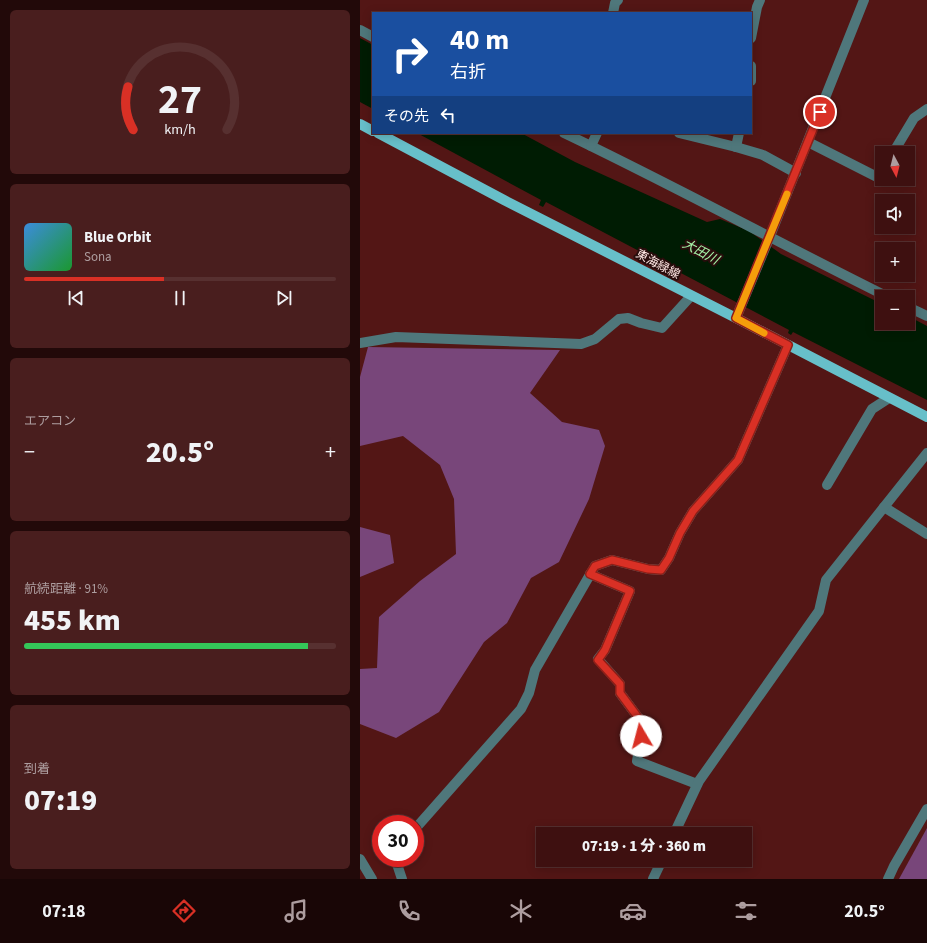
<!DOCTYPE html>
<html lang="ja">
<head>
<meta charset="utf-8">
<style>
  :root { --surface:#3e1010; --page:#491e1e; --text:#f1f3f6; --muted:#ad9d9f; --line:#573030; --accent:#d93025 }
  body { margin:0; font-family:"Source Sans 3","Noto Sans JP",sans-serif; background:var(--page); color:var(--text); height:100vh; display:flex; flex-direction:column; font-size:15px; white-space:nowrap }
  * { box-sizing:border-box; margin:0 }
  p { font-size:13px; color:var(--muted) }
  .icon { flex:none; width:22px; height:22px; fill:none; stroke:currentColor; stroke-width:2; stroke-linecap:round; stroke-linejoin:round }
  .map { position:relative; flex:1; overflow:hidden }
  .panel { display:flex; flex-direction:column; gap:10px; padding:10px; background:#220909; width:360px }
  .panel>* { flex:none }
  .hud { position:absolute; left:12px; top:12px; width:380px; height:122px; border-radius:0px; box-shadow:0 2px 10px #0003,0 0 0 1px var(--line); background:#1a4fa0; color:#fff; overflow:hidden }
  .needle { width:26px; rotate:173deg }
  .fabs { position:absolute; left:515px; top:146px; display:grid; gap:8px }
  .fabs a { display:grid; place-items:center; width:40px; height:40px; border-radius:0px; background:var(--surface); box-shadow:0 2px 10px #0003,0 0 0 1px var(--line); font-size:20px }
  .speed { position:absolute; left:12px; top:815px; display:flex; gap:8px; font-size:20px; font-weight:700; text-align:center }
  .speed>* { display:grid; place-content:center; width:52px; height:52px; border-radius:50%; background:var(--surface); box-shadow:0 2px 10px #0003,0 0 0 1px var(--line); line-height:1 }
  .speed .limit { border:6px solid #d22; background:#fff; color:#111 }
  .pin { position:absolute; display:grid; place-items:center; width:34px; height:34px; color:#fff; margin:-17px; border:2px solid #fff; border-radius:50%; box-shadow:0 1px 4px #0007 }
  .me { position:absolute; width:44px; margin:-22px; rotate:352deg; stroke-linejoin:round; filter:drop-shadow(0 0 3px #0008) }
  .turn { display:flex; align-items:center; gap:14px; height:84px; padding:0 12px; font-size:18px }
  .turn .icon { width:52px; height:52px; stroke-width:2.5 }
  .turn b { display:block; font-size:28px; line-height:34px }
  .then { display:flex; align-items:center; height:38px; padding:0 12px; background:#0003; gap:8px; font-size:15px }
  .big { font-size:30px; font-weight:800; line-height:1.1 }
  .panel .widget { flex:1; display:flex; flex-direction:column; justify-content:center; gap:6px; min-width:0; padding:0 14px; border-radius:6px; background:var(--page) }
  .panel .dial { align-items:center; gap:0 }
  .dial svg { height:104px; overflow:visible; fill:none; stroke:var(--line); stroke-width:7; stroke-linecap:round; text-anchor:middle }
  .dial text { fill:var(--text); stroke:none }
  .song { display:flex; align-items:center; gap:12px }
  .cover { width:48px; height:48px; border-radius:6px; background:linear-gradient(135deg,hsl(210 70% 55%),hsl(130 70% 35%)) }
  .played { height:4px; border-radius:2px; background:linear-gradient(90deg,var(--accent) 45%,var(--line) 45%) }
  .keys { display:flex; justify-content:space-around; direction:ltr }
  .heat { display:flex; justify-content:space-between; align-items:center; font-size:22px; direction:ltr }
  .charge { height:6px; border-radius:3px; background:linear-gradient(90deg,#34c759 91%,var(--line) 0) }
  .trip { position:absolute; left:176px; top:827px; width:216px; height:40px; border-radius:0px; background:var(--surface); box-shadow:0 2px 10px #0003,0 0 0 1px var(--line); font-weight:800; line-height:40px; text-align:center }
  .tabs { display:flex; height:64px; justify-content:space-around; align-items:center; background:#190606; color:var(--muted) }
  .tabs .icon { width:28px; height:28px }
  .tabs .selected { color:var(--accent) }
  .tabs b { font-size:18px; color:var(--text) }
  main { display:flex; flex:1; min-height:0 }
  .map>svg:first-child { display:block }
  .forest { fill:#78467a }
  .water { fill:#001c03 }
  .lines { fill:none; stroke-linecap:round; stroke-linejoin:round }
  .minor { stroke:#4f777b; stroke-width:10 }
  .major { stroke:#67bfc9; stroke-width:10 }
  .route-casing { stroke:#8d1f18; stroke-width:10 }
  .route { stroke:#d93025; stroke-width:7 }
  .slow { stroke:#f59e0b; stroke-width:7 }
  .labels { text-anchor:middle; stroke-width:4; stroke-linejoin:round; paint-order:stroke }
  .street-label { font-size:12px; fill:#fee6e3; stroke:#280d0c }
  .water-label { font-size:13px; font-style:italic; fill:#a5f5a8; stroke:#280d0c }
</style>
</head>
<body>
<main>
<section class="panel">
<div class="widget dial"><svg viewBox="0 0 100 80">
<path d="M14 69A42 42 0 1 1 86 69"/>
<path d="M14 69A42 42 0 0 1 10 36" stroke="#d93025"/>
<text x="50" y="56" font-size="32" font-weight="700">27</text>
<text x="50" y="72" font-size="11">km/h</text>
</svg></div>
<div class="widget">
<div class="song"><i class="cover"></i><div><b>Blue Orbit</b><p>Sona</p></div></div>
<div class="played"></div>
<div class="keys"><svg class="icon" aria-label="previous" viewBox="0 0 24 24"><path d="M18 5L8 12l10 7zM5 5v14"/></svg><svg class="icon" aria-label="pause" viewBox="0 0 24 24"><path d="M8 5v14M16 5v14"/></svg><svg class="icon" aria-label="next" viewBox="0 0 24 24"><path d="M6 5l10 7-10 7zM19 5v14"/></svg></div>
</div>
<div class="widget"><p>エアコン</p>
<div class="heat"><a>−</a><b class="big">20.5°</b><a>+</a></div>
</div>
<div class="widget"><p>航続距離 · 91%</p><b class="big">455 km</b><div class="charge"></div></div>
<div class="widget"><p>到着</p><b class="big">07:19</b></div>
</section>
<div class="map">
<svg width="567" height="879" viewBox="0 0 567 879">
  <rect width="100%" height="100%" fill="#531615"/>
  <!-- forest -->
  <g class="forest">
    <polygon points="8,347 200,350 170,393 202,422 239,430 245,446 229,499 199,562 171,578 147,623 124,642 79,712 36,738 0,724 0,669 17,668 19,617 60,581 96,554 94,499 80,465 43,436 0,446 0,377"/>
    <polygon points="0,527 30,535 34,563 0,577"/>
    <polygon points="567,828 567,879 539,879"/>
  </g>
  <!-- water -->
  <g class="water">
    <polygon points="0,38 13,45 13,109 0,102"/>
    <polygon points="57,133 161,133 215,162 347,222 360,219 389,231 421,254 522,304 522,323 548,323 548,316 567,326 567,400 433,332 431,335 428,333 429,330 186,202 183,207 179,205 181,200"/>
  </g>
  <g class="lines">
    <!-- minor -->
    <g class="minor">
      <polyline points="253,13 255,3 258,0"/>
      <polyline points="0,30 13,37"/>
      <polyline points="391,38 397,7 400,0"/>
      <polyline points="391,66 391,81"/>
      <path d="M204,133C313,185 419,243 528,297"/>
      <polyline points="319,133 376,147 403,155 436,173"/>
      <polyline points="448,142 519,178 522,173"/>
      <polyline points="231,146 237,133"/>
      <polyline points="376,147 379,133"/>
      <polyline points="533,153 554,118 567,109"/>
      <polyline points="548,307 567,316"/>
      <polyline points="376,318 408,241 504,0"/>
      <polyline points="0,343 36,337 221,344 235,339 259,319 268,318 281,323 302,328 331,296"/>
      <polyline points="467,485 512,409 529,398"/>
      <polyline points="524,507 567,534"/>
      <polyline points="230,574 270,591 245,650 238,659 260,684 260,693 283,724 277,761 337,784"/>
      <polyline points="55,829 161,709 169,693 175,670 235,566 252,560 288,569 301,570 309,558 320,533 333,511 378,460 428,345"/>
      <polyline points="314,834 339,781 459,611 466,580 567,453"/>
      <polyline points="38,858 36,861 42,879"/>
      <polyline points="0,859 12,879"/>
      <polyline points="293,879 302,860"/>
      <polyline points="528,879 534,866 567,809"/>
    </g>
    <!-- major -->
    <g class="major">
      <polyline points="0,124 13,131"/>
      <polyline points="18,133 144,200 376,318 567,417"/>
    </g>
  </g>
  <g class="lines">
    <defs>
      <polyline id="route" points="281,736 283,724 260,693 260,684 238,660 245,650 270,591 230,574 235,566 252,560 288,569 301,570 309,558 320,533 333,511 378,460 428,345 376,318 460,112"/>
    </defs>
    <!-- route casing -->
    <use href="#route" class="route-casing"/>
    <!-- route -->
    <use href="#route" class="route"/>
    <!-- slow -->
    <polyline class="slow" points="404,333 376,318 427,194"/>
  </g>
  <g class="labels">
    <!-- street labels -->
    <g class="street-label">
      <text transform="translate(298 264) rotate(28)" y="4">東海緑線</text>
    </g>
    <!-- water labels -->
    <g class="water-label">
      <text transform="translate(341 251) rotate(28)" y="5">大田川</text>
    </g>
  </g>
</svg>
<div class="fabs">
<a><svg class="needle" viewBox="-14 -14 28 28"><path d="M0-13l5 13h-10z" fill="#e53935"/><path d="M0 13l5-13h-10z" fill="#ad9d9f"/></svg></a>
<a><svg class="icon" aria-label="sound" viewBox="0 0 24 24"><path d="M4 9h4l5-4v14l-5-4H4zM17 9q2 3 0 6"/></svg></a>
<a>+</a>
<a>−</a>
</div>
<div class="speed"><div class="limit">30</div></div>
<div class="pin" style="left:460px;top:112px;background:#d93025"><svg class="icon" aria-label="arrive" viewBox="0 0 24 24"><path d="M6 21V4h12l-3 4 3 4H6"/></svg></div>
<svg class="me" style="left:281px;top:736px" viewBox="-20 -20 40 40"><circle r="19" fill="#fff"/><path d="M0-13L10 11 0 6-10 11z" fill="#d93025"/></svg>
<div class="trip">07:19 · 1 分 · 360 m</div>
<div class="hud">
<div class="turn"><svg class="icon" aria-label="right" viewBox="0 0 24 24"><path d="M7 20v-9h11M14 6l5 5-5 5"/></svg><div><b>40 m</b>右折</div></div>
<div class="then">その先<svg class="icon" aria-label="left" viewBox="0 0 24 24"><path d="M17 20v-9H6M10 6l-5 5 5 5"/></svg></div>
</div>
</div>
</main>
<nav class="tabs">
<b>07:18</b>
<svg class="icon selected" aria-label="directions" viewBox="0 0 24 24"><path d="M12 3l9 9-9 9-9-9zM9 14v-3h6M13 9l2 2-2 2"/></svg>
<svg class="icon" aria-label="music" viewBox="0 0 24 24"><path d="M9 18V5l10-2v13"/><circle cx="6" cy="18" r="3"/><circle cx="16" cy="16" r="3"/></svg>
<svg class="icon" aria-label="phone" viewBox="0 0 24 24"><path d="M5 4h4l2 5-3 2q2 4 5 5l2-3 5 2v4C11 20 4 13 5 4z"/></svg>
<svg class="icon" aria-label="climate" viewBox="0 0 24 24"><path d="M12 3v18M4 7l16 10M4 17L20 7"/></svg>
<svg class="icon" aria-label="car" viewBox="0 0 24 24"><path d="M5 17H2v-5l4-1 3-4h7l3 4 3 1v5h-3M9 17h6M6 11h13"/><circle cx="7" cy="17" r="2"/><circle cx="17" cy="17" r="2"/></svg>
<svg class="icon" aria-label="filters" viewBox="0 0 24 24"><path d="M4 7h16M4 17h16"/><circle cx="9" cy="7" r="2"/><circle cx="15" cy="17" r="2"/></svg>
<b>20.5°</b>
</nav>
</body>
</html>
